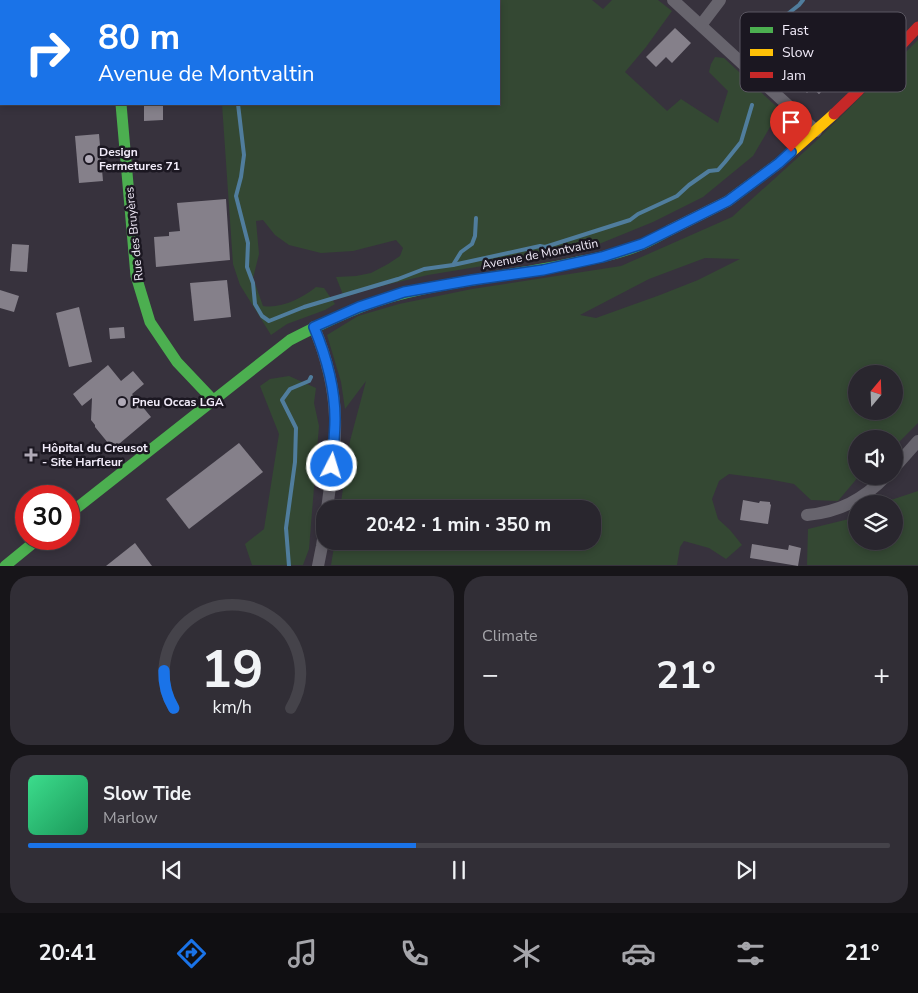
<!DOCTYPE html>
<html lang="en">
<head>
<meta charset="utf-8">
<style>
  :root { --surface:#29262e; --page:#312e36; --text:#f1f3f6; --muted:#a5a5aa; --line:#45434a; --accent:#1a73e8 }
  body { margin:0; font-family:"Nunito Sans",sans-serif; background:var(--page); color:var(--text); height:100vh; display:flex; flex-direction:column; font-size:19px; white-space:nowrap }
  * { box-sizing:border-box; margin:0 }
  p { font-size:16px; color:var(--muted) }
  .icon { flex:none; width:28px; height:28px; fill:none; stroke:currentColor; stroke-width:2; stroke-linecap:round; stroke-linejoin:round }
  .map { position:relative; height:566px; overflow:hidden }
  .details { display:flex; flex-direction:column; gap:10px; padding:10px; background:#171519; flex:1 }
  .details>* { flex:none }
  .guide { position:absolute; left:0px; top:0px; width:500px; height:105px; box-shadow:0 2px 8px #0003,0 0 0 1px var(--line); background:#1a73e8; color:#fff; overflow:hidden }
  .needle { width:32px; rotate:19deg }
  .buttons { position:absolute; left:848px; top:365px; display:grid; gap:10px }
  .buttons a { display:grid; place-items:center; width:55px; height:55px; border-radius:50%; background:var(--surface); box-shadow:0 2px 8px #0003,0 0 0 1px var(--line); font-size:25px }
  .speed { position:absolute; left:15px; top:485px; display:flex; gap:10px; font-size:25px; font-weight:700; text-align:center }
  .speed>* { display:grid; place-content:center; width:65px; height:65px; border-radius:50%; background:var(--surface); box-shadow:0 2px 8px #0003,0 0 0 1px var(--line); line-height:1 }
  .speed .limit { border:8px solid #d22; background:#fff; color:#111 }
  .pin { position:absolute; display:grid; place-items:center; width:42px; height:42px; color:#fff; margin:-51px -21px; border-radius:50% 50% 50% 0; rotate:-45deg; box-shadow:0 0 5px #0007 }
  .pin .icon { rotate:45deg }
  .me { position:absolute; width:55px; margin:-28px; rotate:5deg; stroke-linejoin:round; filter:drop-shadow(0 0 4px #0008) }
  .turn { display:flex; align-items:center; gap:18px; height:105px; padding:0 15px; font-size:22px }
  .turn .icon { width:65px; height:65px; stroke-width:2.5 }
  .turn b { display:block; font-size:35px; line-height:42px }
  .big { font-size:38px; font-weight:700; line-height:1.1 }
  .details .tile { flex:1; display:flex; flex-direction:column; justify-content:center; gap:8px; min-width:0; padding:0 18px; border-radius:20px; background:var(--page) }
  .details .dial { align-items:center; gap:0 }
  .dial svg { height:130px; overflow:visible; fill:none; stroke:var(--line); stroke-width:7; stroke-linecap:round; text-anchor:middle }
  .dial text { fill:var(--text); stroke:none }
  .song { display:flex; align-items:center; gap:15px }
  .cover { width:60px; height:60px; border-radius:8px; background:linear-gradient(135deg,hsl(150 70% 55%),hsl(150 70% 35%)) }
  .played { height:5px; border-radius:2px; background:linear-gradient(90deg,var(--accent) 45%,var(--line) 45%) }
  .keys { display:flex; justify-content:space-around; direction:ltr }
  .heat { display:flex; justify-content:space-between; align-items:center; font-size:28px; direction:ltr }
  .details .tiles { flex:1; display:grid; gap:10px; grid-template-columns:1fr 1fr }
  .tile:last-child { grid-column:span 2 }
  .trip { position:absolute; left:316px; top:500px; width:285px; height:50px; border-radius:20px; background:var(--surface); box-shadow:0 2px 8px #0003,0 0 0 1px var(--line); font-weight:700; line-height:50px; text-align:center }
  .dock { display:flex; height:80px; justify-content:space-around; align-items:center; background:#100f12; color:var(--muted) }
  .dock .icon { width:35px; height:35px }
  .dock .selected { color:var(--accent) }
  .dock b { font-size:22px; color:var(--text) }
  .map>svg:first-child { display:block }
  .green { fill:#344833; fill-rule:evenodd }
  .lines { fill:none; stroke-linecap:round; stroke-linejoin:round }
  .stream { stroke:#507d9d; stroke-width:4 }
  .building { fill:#85808a }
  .street { stroke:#67646d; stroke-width:12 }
  .fast { stroke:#4caf50; stroke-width:11 }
  .slow { stroke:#ffc107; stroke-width:11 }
  .jam { stroke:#c62828; stroke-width:11 }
  .route-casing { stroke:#114b97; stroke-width:12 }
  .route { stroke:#1a73e8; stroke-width:9 }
  .poi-dot { fill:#b0aab7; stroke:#1b1721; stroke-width:2 }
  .labels { text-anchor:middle; stroke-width:5; stroke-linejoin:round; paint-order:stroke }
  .poi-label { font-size:12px; font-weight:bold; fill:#f1ebf9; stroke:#1b1721; text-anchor:start }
  .street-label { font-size:12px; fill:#f1ebf9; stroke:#1b1721 }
  .key { fill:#1b1721; stroke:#5b5762; stroke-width:1 }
  .key-label { font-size:14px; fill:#f1ebf9 }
</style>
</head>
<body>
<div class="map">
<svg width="918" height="566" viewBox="0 0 918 566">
  <rect width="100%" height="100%" fill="#37323d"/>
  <!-- green -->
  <g class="green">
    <path d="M227,0H592L603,9L612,0H658L672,11L646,47L625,72L665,109L667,111L681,99L718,123L728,91L709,72L711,64L715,57L724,58L777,107L770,127L753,156L703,197L653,222L599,244L537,257L428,275L377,287L344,297L336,277L356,276L371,273L388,264L400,256L403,248L396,240L353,251L321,253L289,245L275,235L263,220L256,221L259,254L253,278L263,306C281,309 302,298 316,287L324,288L335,304L325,310L287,324L271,335L240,285L233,264L222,104H499V1H226Z"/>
    <path d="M918,40V423L900,441L894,449V439H856V476L873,477L859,476L838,501L811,500L794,484L768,479L729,474L719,481L712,499L718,519L730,530L742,545L726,559L709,548L684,541L680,547L677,565H331L335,541H592V509H340L350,441L366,381L345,409L341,382L327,335L358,316L399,304L472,289L621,266L732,217L815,142ZM705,258L740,259L698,280L660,295L596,318L580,315L649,279ZM856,374H894V411H856Z"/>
    <polygon points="289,376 316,388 314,403 319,426 309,549 303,565 252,565 245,544 264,529 279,434 260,386 270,379"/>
    <polygon points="918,491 918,565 807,565 808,529 849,519 856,515 856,541 894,541 894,504 879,504"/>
  </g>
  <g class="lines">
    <!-- stream -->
    <g class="stream">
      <polyline points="233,1 234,0"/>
      <polyline points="758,40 761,35 799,5 803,0"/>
      <polyline points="238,104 244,155 241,177 236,196 248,243 247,267 253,283 255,304 262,316 269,321 304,307 398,279 424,269 453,265 540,246 545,247 630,220 638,214 677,196 689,185 709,171 718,170 725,162 741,142 752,105"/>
      <polyline points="453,265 461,252 472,244 475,236 476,218"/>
      <polyline points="289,566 286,528 295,462 296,428 282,400 290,389 309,381 311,377"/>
    </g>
  </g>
  <!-- building -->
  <g class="building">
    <polygon points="840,20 867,47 819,94 812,88 807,93 786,73 793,66 779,52 799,32 813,46"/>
    <polygon points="675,28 691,43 672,63 666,57 656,67 646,57"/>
    <polygon points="144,104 163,104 163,120 144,121"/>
    <polygon points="99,134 103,181 79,183 75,136"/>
    <polygon points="226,199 230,260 156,267 154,237 169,236 169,232 180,231 177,203"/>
    <polygon points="12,244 29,245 27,272 10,271"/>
    <polygon points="227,280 231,317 194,321 190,283"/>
    <polygon points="0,290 19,296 14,312 0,308"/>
    <polygon points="79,307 92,362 69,367 56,313"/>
    <polygon points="124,327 125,338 110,339 109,328"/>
    <polygon points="108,365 121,381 133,371 144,384 132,394 151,417 113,449 95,427 95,425 91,420 92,398 82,406 73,394"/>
    <polygon points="239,443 263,472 189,529 166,499"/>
    <polygon points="743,500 759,503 760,501 770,502 770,504 771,505 768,524 740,520"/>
    <polygon points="135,543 152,566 106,566"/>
    <polygon points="752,544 788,550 789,545 801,548 798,566 750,558"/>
  </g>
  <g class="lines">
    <!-- street -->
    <g class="street">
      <polyline points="112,0 112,1"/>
      <polyline points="673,0 816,131"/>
      <polyline points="701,25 720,0"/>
      <path d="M314,327C326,356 334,386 335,417C336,447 331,479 327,509"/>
      <polyline points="894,468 918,441"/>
      <path d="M807,515C839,512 863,500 886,476"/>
      <polyline points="318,566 322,546 325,526"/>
    </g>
    <!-- fast -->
    <g class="fast">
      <polyline points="121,104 136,276 150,322 177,362 213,400"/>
      <path d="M69,514L290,340C327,321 364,303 406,293C462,279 520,275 577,262C599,258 622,253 643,244C652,240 661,235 670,230"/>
      <polyline points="5,566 38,539"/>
    </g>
    <!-- slow -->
    <polyline class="slow" points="670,230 728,201 779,163 834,114"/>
    <!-- jam -->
    <polyline class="jam" points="834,114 858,91 918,27"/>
  </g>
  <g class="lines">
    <defs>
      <path id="route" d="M332,466C333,450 335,434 335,419C335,387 326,356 314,327L359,307L404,292L472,280L543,270L602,257L642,244L728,201L779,163L791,152"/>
    </defs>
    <!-- route casing -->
    <use href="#route" class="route-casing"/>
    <!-- route -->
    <use href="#route" class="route"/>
  </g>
  <!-- markers -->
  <g class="poi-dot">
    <circle cx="89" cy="159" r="5"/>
    <circle cx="122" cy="402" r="5"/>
    <path d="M28.5 447.5h5v5h5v5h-5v5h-5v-5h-5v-5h5z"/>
  </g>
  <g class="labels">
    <!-- poi labels -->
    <g class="poi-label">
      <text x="99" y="156">Design<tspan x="99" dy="14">Fermetures 71</tspan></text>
      <text x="132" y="406">Pneu Occas LGA</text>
      <text x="42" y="452">Hôpital du Creusot<tspan x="42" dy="14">- Site Harfleur</tspan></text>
    </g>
    <!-- street labels -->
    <g class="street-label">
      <text transform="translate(134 234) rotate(-96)" y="4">Rue des Bruyères</text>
      <text transform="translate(540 254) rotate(-11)" y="4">Avenue de Montvaltin</text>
    </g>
  </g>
  <!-- legend -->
  <rect x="740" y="12" width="166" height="80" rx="8" class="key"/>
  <rect x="750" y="27" width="23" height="6" fill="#4caf50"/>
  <rect x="750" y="49" width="23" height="7" fill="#ffc107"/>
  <rect x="750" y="72" width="23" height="6" fill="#c62828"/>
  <g class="key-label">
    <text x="782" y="35">Fast</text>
    <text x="782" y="57">Slow</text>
    <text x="782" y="80">Jam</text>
  </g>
</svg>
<div class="buttons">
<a><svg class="needle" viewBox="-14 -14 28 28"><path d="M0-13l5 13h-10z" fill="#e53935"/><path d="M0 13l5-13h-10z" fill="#a5a5aa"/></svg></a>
<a><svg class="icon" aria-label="sound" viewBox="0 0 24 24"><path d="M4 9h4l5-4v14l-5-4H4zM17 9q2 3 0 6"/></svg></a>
<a><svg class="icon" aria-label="layers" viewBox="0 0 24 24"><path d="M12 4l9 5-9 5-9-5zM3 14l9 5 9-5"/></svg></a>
</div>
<div class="speed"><div class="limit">30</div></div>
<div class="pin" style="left:791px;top:152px;background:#d93025"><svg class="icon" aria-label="arrive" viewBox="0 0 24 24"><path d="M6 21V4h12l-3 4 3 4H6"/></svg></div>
<svg class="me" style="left:332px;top:466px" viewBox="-20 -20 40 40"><circle r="17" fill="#1a73e8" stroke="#fff" stroke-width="3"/><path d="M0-11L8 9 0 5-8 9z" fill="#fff"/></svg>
<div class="trip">20:42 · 1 min · 350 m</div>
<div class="guide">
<div class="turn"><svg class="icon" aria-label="right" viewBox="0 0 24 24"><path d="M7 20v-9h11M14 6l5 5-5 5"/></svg><div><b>80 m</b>Avenue de Montvaltin</div></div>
</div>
</div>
<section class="details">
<div class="tiles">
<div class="tile dial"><svg viewBox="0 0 100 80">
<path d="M14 69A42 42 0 1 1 86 69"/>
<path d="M14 69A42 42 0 0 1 8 46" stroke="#1a73e8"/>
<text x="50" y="56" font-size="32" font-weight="700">19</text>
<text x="50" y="72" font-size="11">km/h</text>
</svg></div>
<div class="tile"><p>Climate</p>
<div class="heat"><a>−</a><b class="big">21°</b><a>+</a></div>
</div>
<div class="tile">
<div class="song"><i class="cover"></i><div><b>Slow Tide</b><p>Marlow</p></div></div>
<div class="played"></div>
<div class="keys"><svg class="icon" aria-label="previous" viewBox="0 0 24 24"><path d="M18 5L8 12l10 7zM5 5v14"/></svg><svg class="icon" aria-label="pause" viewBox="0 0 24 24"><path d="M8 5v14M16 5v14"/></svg><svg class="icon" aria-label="next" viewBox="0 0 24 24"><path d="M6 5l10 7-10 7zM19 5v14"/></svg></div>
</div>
</div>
</section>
<nav class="dock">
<b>20:41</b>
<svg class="icon selected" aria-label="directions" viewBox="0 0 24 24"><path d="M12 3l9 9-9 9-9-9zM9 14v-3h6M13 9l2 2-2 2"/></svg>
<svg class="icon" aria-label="music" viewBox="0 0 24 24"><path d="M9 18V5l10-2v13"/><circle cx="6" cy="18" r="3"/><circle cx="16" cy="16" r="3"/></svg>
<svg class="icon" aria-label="phone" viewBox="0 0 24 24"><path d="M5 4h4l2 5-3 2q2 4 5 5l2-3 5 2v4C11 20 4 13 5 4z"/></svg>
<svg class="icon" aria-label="climate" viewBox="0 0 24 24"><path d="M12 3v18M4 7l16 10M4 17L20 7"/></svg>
<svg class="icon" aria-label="car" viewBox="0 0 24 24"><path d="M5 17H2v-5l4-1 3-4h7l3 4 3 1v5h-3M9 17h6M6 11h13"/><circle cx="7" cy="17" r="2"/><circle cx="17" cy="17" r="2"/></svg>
<svg class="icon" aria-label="filters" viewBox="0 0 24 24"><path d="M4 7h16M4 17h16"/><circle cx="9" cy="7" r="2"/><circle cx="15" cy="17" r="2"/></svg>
<b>21°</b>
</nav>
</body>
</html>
